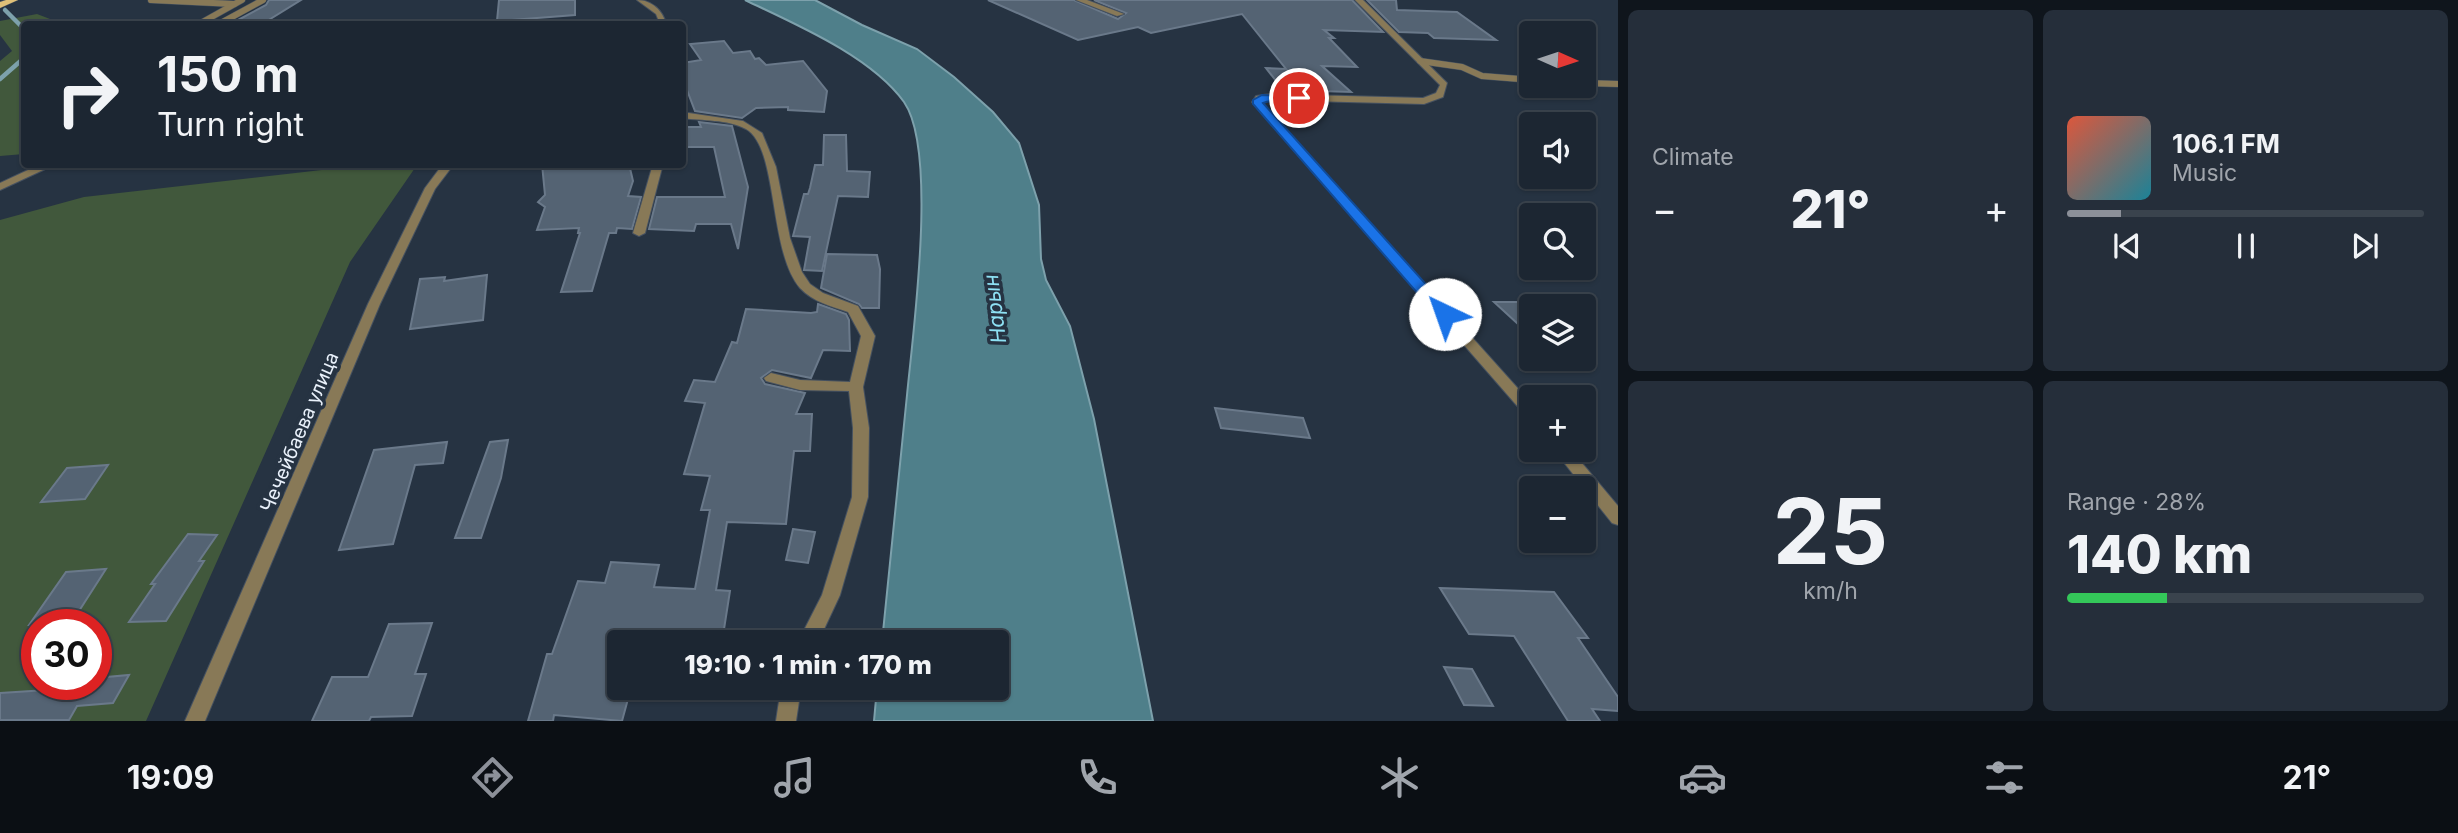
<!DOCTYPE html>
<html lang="en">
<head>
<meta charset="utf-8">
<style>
  :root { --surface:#1c2632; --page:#252e3a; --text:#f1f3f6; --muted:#a0a5ac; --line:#3a434d; --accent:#8c9099 }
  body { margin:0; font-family:Inter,sans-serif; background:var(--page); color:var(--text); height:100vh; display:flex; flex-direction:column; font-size:26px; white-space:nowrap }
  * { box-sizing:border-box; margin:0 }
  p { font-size:23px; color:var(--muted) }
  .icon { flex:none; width:38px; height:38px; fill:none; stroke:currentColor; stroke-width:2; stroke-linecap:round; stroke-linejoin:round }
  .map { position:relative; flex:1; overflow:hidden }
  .side { display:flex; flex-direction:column; gap:10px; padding:10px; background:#0f151c; width:840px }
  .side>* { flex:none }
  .hud { position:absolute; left:21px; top:21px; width:665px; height:147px; border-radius:7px; box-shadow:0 2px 5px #0004,0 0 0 2px var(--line); background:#1c2632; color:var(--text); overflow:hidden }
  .needle { width:46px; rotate:93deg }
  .fabs { position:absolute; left:1519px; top:21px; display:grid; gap:14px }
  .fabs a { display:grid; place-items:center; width:77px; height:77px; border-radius:7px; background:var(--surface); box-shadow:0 2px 5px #0004,0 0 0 2px var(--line); font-size:35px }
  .speed { position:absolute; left:21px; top:609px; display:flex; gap:14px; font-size:35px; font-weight:700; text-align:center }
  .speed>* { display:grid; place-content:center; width:91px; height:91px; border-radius:50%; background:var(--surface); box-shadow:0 2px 5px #0004,0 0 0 2px var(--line); line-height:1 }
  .speed .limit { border:10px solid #d22; background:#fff; color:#111 }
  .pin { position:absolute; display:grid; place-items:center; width:60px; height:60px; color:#fff; margin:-30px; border:4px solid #fff; border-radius:50%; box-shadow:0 2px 7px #0007 }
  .me { position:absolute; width:77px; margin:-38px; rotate:318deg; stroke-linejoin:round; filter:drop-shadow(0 0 5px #0008) }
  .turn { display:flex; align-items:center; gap:24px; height:147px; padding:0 21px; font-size:32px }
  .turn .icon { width:91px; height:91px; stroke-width:2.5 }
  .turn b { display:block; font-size:49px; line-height:60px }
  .big { font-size:52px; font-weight:800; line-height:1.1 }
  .side .tile { flex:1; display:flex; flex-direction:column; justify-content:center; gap:10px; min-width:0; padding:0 24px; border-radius:10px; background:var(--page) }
  .side .dial { align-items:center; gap:0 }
  .dial b { font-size:91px; line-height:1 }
  .song { display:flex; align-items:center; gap:21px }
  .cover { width:84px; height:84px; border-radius:10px; background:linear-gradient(135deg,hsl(10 70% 55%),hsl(190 70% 35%)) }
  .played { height:7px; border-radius:4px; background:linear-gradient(90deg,var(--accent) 15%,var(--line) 15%) }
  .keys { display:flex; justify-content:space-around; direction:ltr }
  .heat { display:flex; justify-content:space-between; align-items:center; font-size:38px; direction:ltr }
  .charge { height:10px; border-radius:5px; background:linear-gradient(90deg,#34c759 28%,var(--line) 0) }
  .side .tiles { flex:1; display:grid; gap:10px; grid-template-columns:repeat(2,1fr) }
  .trip { position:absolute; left:607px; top:630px; width:402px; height:70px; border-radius:7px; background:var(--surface); box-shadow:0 2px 5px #0004,0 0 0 2px var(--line); font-weight:800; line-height:70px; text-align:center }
  .tab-bar { display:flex; height:112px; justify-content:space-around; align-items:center; background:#0b0f14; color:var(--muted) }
  .tab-bar .icon { width:49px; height:49px }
  .tab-bar .current { color:var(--accent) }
  .tab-bar b { font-size:32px; color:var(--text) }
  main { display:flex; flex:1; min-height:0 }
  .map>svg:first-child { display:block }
  .green { fill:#41583c; fill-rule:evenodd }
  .water { fill:#4f7f8a; stroke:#7da1ac; stroke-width:2 }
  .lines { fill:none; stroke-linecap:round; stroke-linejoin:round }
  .stream { stroke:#7da1ac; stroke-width:4.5 }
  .building { fill:#546373; stroke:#6a798a; stroke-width:2 }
  .lane-casing { stroke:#455160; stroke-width:7 }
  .street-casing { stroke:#455160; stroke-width:2 }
  .primary-casing { stroke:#455160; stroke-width:1 }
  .lane { stroke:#887957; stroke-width:6 }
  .street { fill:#887957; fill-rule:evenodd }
  .primary { fill:#dfc078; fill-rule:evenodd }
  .route { fill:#1a73e8; stroke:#114b97; stroke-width:2 }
  .labels { text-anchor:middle; stroke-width:7; stroke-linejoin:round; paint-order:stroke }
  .street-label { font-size:19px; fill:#e9f1fb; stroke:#263342 }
  .water-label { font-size:21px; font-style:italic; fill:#8ee1f4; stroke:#263342 }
</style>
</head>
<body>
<main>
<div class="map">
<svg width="1618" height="721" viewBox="0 0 1618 721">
  <rect width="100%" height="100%" fill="#263342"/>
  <!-- green -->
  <g class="green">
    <polygon points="37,14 63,24 24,24 24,154 0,156 0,61 12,51 0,35 0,21"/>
    <path d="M365,165H417L350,262L146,721H0V220L84,197ZM37,625H96V684H37Z"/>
  </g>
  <!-- water -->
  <path class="water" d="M745,0H815L862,25L917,49L954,77L993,112L1019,143L1039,205L1041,259L1046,280L1070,326L1094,419L1153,721H874L877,688H998V642H882C890,560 899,478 907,395C913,332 938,151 904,102C871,56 795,24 745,0Z"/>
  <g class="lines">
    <!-- stream -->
    <g class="stream">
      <polyline points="5,10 24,29"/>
      <polyline points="0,79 24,58"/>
    </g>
  </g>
  <!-- building -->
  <g class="building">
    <polygon points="269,0 301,0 267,21 238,20 266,5"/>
    <polygon points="499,0 575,0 575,15 497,21"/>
    <polygon points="988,0 1074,0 1118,19 1126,13 1094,0 1352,0 1383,32 1324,30 1334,38 1329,38 1357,67 1322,66 1351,92 1283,90 1266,68 1286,69 1242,14 1151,33 1138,27 1078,40"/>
    <polygon points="1367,0 1396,0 1397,10 1457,12 1496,40 1434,38 1428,33 1399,32"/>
    <polygon points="724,41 733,53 750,51 755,59 759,58 766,65 803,61 827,91 824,112 788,110 788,107 756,108 742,118 695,111 682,77 682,63 701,60 690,44"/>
    <polygon points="699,122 732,126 748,187 738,249 731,224 696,224 694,231 649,229 657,197 725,197 714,147 682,147 682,127 701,127"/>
    <polygon points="824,135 846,135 847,171 870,172 868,197 838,196 822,271 804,270 810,237 793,236 804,194 808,194 810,188 815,165 823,165"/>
    <polygon points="542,164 629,164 633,181 628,196 641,197 632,229 617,228 616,233 609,233 592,291 561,292 580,233 578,233 579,228 537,230 545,207 538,202 545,195"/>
    <polygon points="827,254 877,255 880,269 879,308 862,308 859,304 821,288"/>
    <polygon points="487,275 483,320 410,329 420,279 445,277 444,281"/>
    <polygon points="1494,302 1531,302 1531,336"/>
    <polygon points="818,304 846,314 849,320 850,351 823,350 811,378 772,370 761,378 765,384 805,393 796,414 812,414 810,451 794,451 786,524 727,522 716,590 730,591 722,642 620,642 620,688 631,688 622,721 554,715 553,721 528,721 547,654 552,654 578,581 605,583 611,562 659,565 654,587 695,589 710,510 701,510 710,476 684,474 705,403 685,401 694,380 715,382 732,342 737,343 746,309 811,313 817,312"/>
    <polygon points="1215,408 1303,418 1310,438 1221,428"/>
    <polygon points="508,440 501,478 481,538 455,538 490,442"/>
    <polygon points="447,442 443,463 415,465 393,544 339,550 374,450"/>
    <polygon points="108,465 85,499 41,502 67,468"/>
    <polygon points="793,529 815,532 808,563 786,560"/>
    <polygon points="188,534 217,535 199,561 204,561 166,621 129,622 155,584 151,584"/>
    <polygon points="106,569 70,625 29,625 66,572"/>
    <polygon points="1440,588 1554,592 1588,638 1578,638 1618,697 1618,711 1592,709 1600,721 1568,721 1514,636 1469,634"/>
    <polygon points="432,623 415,674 426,674 412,716 371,717 369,721 312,721 332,677 368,677 389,624"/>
    <polygon points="1444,667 1472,669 1493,706 1464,705"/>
    <polygon points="129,675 113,703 77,706 69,720 0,720 0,693 47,690 50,684 96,684 96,678"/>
  </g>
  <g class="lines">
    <defs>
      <g id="lane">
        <polyline points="151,0 234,4"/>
        <polyline points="199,24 242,0"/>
        <polyline points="219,24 263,0"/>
        <polyline points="1420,61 1462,67 1482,76 1531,80"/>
        <polyline points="1584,83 1618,84"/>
      </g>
      <g id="street">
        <path d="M637,0C652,0 663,11 666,24H660L656,14Z"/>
        <polygon points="1076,0 1087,0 1124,14 1117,16"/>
        <polygon points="1355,0 1363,0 1447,83 1443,97 1424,104 1270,100 1261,102 1531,403 1531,417 1526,416 1252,102 1256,96 1270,94 1423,98 1436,93 1440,85"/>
        <path d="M682,112L743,121L762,133L776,167L790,238L802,272L810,284L823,293L858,306L875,336L863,387L869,428L868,497L840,595L818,642H798L822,595L852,497L853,428L849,391L800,390L766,381L764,378L771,373L800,380L850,382L861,336L848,312C831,306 813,302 800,288C768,251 779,148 746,129C727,119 703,121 682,118Z"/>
        <polygon points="41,164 56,164 0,190 0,183"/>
        <polygon points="443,164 454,164 435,189 380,304 205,721 185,721 368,304 425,188"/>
        <polygon points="653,164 663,164 645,233 639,236 633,233"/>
        <polygon points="1554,450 1571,450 1618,506 1618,525 1612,523"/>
        <polygon points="781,688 801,688 796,721 776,721"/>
      </g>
      <polygon id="primary" points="6,0 18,0 0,8 0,2"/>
    </defs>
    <!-- lane casing -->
    <use href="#lane" class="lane-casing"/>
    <!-- street casing -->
    <use href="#street" class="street-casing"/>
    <!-- primary casing -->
    <use href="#primary" class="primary-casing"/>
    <!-- lane -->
    <use href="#lane" class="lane"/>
    <!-- street -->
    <use href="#street" class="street"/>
    <!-- primary -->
    <use href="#primary" class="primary"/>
  </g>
  <!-- route -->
  <path class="route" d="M1262,95L1302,96L1304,98C1292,105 1276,97 1263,103L1450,311L1452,314L1450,318H1439L1253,104V100Z"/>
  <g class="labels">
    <!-- street labels -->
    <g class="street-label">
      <text transform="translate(299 432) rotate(-67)" y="7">Чечейбаева улица</text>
    </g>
    <!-- water labels -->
    <g class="water-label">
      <text transform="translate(995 309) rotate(-97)" y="7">Нарын</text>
    </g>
  </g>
</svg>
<div class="fabs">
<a><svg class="needle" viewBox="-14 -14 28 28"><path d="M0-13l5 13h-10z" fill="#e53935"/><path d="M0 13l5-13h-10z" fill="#a0a5ac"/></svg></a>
<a><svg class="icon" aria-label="sound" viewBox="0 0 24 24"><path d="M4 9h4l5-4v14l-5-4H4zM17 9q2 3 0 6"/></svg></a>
<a><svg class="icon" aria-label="search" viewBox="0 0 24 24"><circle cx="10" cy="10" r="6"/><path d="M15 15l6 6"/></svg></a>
<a><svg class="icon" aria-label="layers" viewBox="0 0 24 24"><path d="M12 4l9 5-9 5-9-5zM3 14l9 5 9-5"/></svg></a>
<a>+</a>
<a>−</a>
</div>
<div class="speed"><div class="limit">30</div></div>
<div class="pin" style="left:1299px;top:98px;background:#d93025"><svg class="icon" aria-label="arrive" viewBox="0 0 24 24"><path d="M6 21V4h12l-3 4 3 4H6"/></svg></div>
<svg class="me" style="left:1445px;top:314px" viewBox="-20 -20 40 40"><circle r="19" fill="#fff"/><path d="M0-13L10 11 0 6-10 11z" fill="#1a73e8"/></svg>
<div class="trip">19:10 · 1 min · 170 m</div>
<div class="hud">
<div class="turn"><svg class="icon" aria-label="right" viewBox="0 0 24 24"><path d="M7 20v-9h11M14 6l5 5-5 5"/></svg><div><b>150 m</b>Turn right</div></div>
</div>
</div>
<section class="side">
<div class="tiles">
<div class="tile"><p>Climate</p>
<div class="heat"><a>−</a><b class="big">21°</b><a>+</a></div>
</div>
<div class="tile">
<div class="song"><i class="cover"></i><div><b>106.1 FM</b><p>Music</p></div></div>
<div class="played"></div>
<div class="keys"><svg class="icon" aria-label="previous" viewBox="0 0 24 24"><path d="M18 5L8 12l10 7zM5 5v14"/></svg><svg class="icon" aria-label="pause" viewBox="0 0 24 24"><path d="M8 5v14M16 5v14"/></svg><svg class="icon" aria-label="next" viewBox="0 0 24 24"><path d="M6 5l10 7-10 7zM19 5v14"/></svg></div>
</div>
<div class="tile dial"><b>25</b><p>km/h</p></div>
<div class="tile"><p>Range · 28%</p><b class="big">140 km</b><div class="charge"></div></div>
</div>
</section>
</main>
<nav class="tab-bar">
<b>19:09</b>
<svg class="icon current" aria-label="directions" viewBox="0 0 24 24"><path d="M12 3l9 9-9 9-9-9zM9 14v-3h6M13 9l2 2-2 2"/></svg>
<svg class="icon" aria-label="music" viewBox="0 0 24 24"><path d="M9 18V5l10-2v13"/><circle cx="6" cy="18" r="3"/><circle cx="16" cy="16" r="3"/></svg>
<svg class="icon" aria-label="phone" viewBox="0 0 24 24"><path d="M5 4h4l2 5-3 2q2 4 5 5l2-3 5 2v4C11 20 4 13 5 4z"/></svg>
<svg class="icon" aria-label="climate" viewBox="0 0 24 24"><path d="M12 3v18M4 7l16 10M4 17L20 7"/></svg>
<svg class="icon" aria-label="car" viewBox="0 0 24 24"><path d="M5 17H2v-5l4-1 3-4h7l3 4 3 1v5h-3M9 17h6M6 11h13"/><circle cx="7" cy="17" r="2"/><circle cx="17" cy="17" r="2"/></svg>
<svg class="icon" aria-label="filters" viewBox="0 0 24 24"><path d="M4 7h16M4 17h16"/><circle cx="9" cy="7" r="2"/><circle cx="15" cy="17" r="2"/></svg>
<b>21°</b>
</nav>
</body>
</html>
